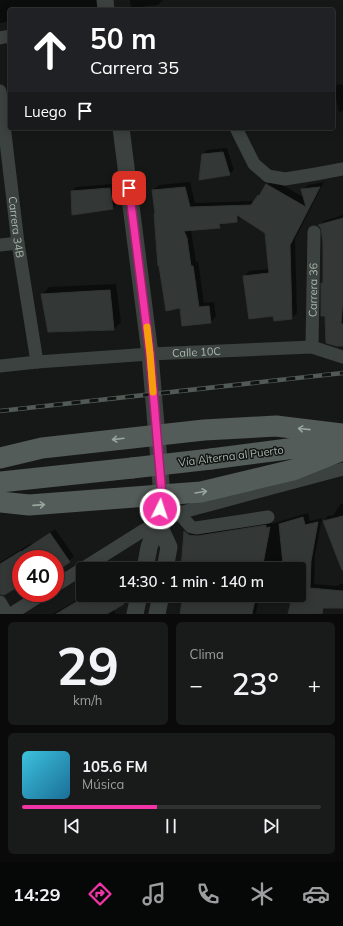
<!DOCTYPE html>
<html lang="es">
<head>
<meta charset="utf-8">
<style>
  :root { --surface:#101211; --page:#191b1a; --text:#f1f3f6; --muted:#9c9e9f; --line:#303231; --accent:#f135a7 }
  body { margin:0; font-family:Mulish,sans-serif; background:var(--page); color:var(--text); height:100vh; display:flex; flex-direction:column; font-size:15px; white-space:nowrap }
  * { box-sizing:border-box; margin:0 }
  p { font-size:13px; color:var(--muted) }
  .icon { flex:none; width:22px; height:22px; fill:none; stroke:currentColor; stroke-width:2; stroke-linecap:round; stroke-linejoin:round }
  .map { position:relative; height:614px; overflow:hidden }
  .sheet { display:flex; flex-direction:column; gap:8px; padding:8px; background:#090a09; flex:1 }
  .sheet>* { flex:none }
  .top-card { position:absolute; left:8px; top:8px; width:327px; height:122px; border-radius:4px; box-shadow:0 2px 10px #0003,0 0 0 1px var(--line); background:#202124; color:#fff; overflow:hidden }
  .speed { position:absolute; left:12px; top:550px; display:flex; gap:8px; font-size:20px; font-weight:700; text-align:center }
  .speed>* { display:grid; place-content:center; width:52px; height:52px; border-radius:50%; background:var(--surface); box-shadow:0 2px 10px #0003,0 0 0 1px var(--line); line-height:1 }
  .speed .limit { border:6px solid #d22; background:#fff; color:#111 }
  .pin { position:absolute; display:grid; place-items:center; width:34px; height:34px; color:#fff; margin:-17px; border-radius:8px; box-shadow:0 2px 6px #0006 }
  .me { position:absolute; width:44px; margin:-22px; rotate:4deg; stroke-linejoin:round; filter:drop-shadow(0 0 3px #0008) }
  .turn { display:flex; align-items:center; gap:14px; height:84px; padding:0 16px; font-size:18px }
  .turn .icon { width:52px; height:52px; stroke-width:2.5 }
  .turn b { display:block; font-size:28px; line-height:34px }
  .then { display:flex; align-items:center; height:38px; padding:0 16px; background:#0003; gap:8px; font-size:15px }
  .big { font-size:30px; font-weight:600; line-height:1.1 }
  .sheet .card { flex:1; display:flex; flex-direction:column; justify-content:center; gap:6px; min-width:0; padding:0 14px; border-radius:6px; background:var(--page) }
  .sheet .dial { align-items:center; gap:0 }
  .dial b { font-size:52px; line-height:1 }
  .song { display:flex; align-items:center; gap:12px }
  .cover { width:48px; height:48px; border-radius:6px; background:linear-gradient(135deg,hsl(190 70% 55%),hsl(200 70% 35%)) }
  .played { height:4px; border-radius:2px; background:linear-gradient(90deg,var(--accent) 45%,var(--line) 45%) }
  .keys { display:flex; justify-content:space-around; direction:ltr }
  .heat { display:flex; justify-content:space-between; align-items:center; font-size:22px; direction:ltr }
  .sheet .tiles { flex:1; display:grid; gap:8px; grid-template-columns:1fr 1fr }
  .card:last-child { grid-column:span 2 }
  .trip { position:absolute; left:76px; top:562px; width:230px; height:40px; border-radius:4px; background:var(--surface); box-shadow:0 2px 10px #0003,0 0 0 1px var(--line); font-weight:600; line-height:40px; text-align:center }
  .tab-bar { display:flex; height:64px; justify-content:space-around; align-items:center; background:#060707; color:var(--muted) }
  .tab-bar .icon { width:28px; height:28px }
  .tab-bar .on { color:var(--accent) }
  .tab-bar b { font-size:18px; color:var(--text) }
  .map>svg:first-child { display:block }
  .shadow { fill:#0007 }
  .building { fill:#333736; stroke:#303433 }
  .lines { fill:none; stroke-linecap:round; stroke-linejoin:round }
  .minor { stroke:#3c423f; stroke-width:13 }
  .tertiary { stroke:#3c423f; stroke-width:17 }
  .primary { stroke:#535c58; stroke-width:21 }
  .rail-casing { stroke:#525a56; stroke-width:4.5 }
  .rail { stroke:#111312; stroke-width:3; stroke-dasharray:9; stroke-linecap:butt }
  .primary-bridge { stroke:#535c58; stroke-width:21 }
  .oneway { stroke:#97a69e }
  .route-casing { stroke:#9d226d; stroke-width:10 }
  .route { stroke:#f135a7; stroke-width:7 }
  .slow { stroke:#f59e0b; stroke-width:7 }
  .labels { text-anchor:middle; stroke-width:3; stroke-linejoin:round; paint-order:stroke }
  .street-label { font-size:11px; fill:#a8b8af; stroke:#111312 }
</style>
</head>
<body>
<div class="map">
<svg width="343" height="614" viewBox="0 0 343 614">
  <rect width="100%" height="100%" fill="#161817"/>
  <!-- shadow -->
  <g class="shadow">
    <polygon points="0,0 103,0 99,10 10,10 10,21 0,23"/>
    <polygon points="130,0 163,0 158,5 131,8"/>
    <polygon points="338,84 343,85 343,111 339,112 334,89"/>
    <polygon points="227,148 234,170 229,174 203,154 207,150"/>
    <polygon points="272,179 305,198 302,190 308,185 324,182 295,239 297,313 292,318 274,314 244,277 249,271 270,269 266,232 241,216 237,221 225,222 219,227 191,230 196,262 198,261 204,303 214,302 216,316 211,322 181,307 156,212 153,190 159,185 190,182 195,203 255,201"/>
    <polygon points="114,184 117,204 112,208 72,192 76,187"/>
    <polygon points="343,215 343,347 327,342 326,316 322,283 324,281 324,243 322,228 319,225 324,221"/>
    <polygon points="116,284 121,322 114,329 49,331 43,294 49,287"/>
    <polygon points="341,504 343,504 343,555 324,521 328,516 334,515 334,513 337,510 337,509"/>
    <polygon points="308,513 310,521 322,518 315,555 314,584 338,586 340,584 343,584 343,607 292,595 299,595 299,569 179,569 179,565 183,561 185,532 190,527 271,521 271,524"/>
    <polygon points="55,529 74,556 69,561 55,559 21,559 21,585 0,594 0,562 32,543 33,544"/>
    <polygon points="85,595 94,595 97,599 104,595 128,595 130,597 124,603 113,609 116,614 53,614"/>
    <polygon points="184,595 259,595 256,614 181,614"/>
  </g>
  <!-- building -->
  <g class="building">
    <polygon points="223,152 230,175 199,180 202,154"/>
    <polygon points="266,184 306,207 301,189 320,187 290,245 292,319 274,321 273,316 249,319 243,276 269,273 265,233 237,215 237,222 219,224 220,228 184,231 187,238 191,266 193,266 199,307 209,306 211,323 182,326 180,308 166,311 159,266 158,266 154,214 155,213 152,190 185,187 190,207 251,205 258,195 259,196"/>
    <polygon points="110,188 113,209 72,215 71,191"/>
    <polygon points="343,218 343,298 341,324 343,324 343,346 336,346 326,343 325,316 321,316 321,283 323,283 323,243 321,228 318,225"/>
    <polygon points="110,290 114,330 48,332 41,294"/>
    <polygon points="343,516 343,570 342,570 323,521"/>
    <polygon points="303,517 305,525 318,522 311,561 310,588 343,591 343,608 323,608 322,614 288,614 290,606 291,595 299,595 299,561 283,564 279,524"/>
    <polygon points="266,525 266,528 270,527 262,569 181,569 184,531 189,535 197,536"/>
    <polygon points="50,533 70,562 55,572 55,559 21,559 21,585 4,595 0,594 0,564 21,551 21,552"/>
    <polygon points="107,595 119,595 124,604 107,614 56,614 86,596 90,604"/>
    <polygon points="183,595 256,595 252,614 180,614"/>
  </g>
  <g class="lines">
    <!-- minor -->
    <g class="minor">
      <polyline points="0,38 10,36"/>
      <path id="s1" d="M0,91L18,243L37,362"/>
      <polyline points="236,128 254,164 268,176 285,179 316,174 343,169"/>
      <polyline points="0,245 18,243"/>
      <path id="s2" d="M312,347L314,232"/>
      <path id="s3" d="M0,366L37,362L150,354L312,347L343,357"/>
      <polyline points="179,513 191,527 196,528 268,517"/>
      <polyline points="55,586 144,530 179,513 343,469"/>
      <polyline points="0,602 7,614"/>
      <polyline points="11,614 44,593"/>
    </g>
    <!-- tertiary -->
    <g class="tertiary">
      <polyline points="105,0 106,10"/>
      <polyline points="121,128 150,354 162,496 158,523 149,547 145,569"/>
      <polyline points="158,523 169,547 165,569"/>
      <polyline points="135,614 139,595"/>
      <polyline points="157,614 161,595"/>
    </g>
    <!-- primary -->
    <g class="primary">
      <polyline points="0,458 42,448 204,430 276,426 343,434"/>
      <polyline points="211,459 342,442"/>
      <polyline points="0,482 132,468"/>
      <polyline points="0,502 29,505 201,492 293,470 343,450"/>
    </g>
    <defs>
      <polyline id="rail" points="0,411 343,373"/>
    </defs>
    <!-- rail casing -->
    <use href="#rail" class="rail-casing"/>
    <!-- rail -->
    <use href="#rail" class="rail"/>
    <!-- primary-bridge -->
    <polyline class="primary-bridge" points="132,468 211,459"/>
  </g>
  <!-- one-way arrows -->
  <defs><path id="oneway-shaft" d="M-6 0H5M1.5-3L5.5 0L1.5 3" fill="none" stroke-width="1.6" stroke-linecap="round" stroke-linejoin="round"/></defs>
  <g class="oneway">
    <use href="#oneway-shaft" transform="translate(304 429) rotate(-174)"/>
    <use href="#oneway-shaft" transform="translate(118 439) rotate(173)"/>
    <use href="#oneway-shaft" transform="translate(201 492) rotate(-9)"/>
    <use href="#oneway-shaft" transform="translate(39 505) rotate(-4)"/>
  </g>
  <g class="lines">
    <defs>
      <polyline id="route" points="129,188 150,354 162,496 160,509"/>
    </defs>
    <!-- route casing -->
    <use href="#route" class="route-casing"/>
    <!-- route -->
    <use href="#route" class="route"/>
    <!-- slow -->
    <polyline class="slow" points="147,327 150,354 153,392"/>
  </g>
  <g class="labels">
    <!-- street labels -->
    <g class="street-label">
      <text dy="4" stroke="none"><textPath href="#s1" startOffset="137">Carrera 34B</textPath></text>
      <text dy="4" stroke="none"><textPath href="#s2" startOffset="57">Carrera 36</textPath></text>
      <text dy="4" stroke="none"><textPath href="#s3" startOffset="197">Calle 10C</textPath></text>
      <text transform="translate(231 456) rotate(-7)" y="4">Vía Alterna al Puerto</text>
    </g>
  </g>
</svg>
<div class="speed"><div class="limit">40</div></div>
<div class="pin" style="left:129px;top:188px;background:#d93025"><svg class="icon" aria-label="arrive" viewBox="0 0 24 24"><path d="M6 21V4h12l-3 4 3 4H6"/></svg></div>
<svg class="me" style="left:160px;top:509px" viewBox="-20 -20 40 40"><circle r="17" fill="#f135a7" stroke="#fff" stroke-width="3"/><path d="M0-11L8 9 0 5-8 9z" fill="#fff"/></svg>
<div class="trip">14:30 · 1 min · 140 m</div>
<div class="top-card">
<div class="turn"><svg class="icon" aria-label="ahead" viewBox="0 0 24 24"><path d="M12 20V5M6 11l6-6 6 6"/></svg><div><b>50 m</b>Carrera 35</div></div>
<div class="then">Luego<svg class="icon" aria-label="arrive" viewBox="0 0 24 24"><path d="M6 21V4h12l-3 4 3 4H6"/></svg></div>
</div>
</div>
<section class="sheet">
<div class="tiles">
<div class="card dial"><b>29</b><p>km/h</p></div>
<div class="card"><p>Clima</p>
<div class="heat"><a>−</a><b class="big">23°</b><a>+</a></div>
</div>
<div class="card">
<div class="song"><i class="cover"></i><div><b>105.6 FM</b><p>Música</p></div></div>
<div class="played"></div>
<div class="keys"><svg class="icon" aria-label="previous" viewBox="0 0 24 24"><path d="M18 5L8 12l10 7zM5 5v14"/></svg><svg class="icon" aria-label="pause" viewBox="0 0 24 24"><path d="M8 5v14M16 5v14"/></svg><svg class="icon" aria-label="next" viewBox="0 0 24 24"><path d="M6 5l10 7-10 7zM19 5v14"/></svg></div>
</div>
</div>
</section>
<nav class="tab-bar">
<b>14:29</b>
<svg class="icon on" aria-label="directions" viewBox="0 0 24 24"><path d="M12 3l9 9-9 9-9-9zM9 14v-3h6M13 9l2 2-2 2"/></svg>
<svg class="icon" aria-label="music" viewBox="0 0 24 24"><path d="M9 18V5l10-2v13"/><circle cx="6" cy="18" r="3"/><circle cx="16" cy="16" r="3"/></svg>
<svg class="icon" aria-label="phone" viewBox="0 0 24 24"><path d="M5 4h4l2 5-3 2q2 4 5 5l2-3 5 2v4C11 20 4 13 5 4z"/></svg>
<svg class="icon" aria-label="climate" viewBox="0 0 24 24"><path d="M12 3v18M4 7l16 10M4 17L20 7"/></svg>
<svg class="icon" aria-label="car" viewBox="0 0 24 24"><path d="M5 17H2v-5l4-1 3-4h7l3 4 3 1v5h-3M9 17h6M6 11h13"/><circle cx="7" cy="17" r="2"/><circle cx="17" cy="17" r="2"/></svg>
</nav>
</body>
</html>
